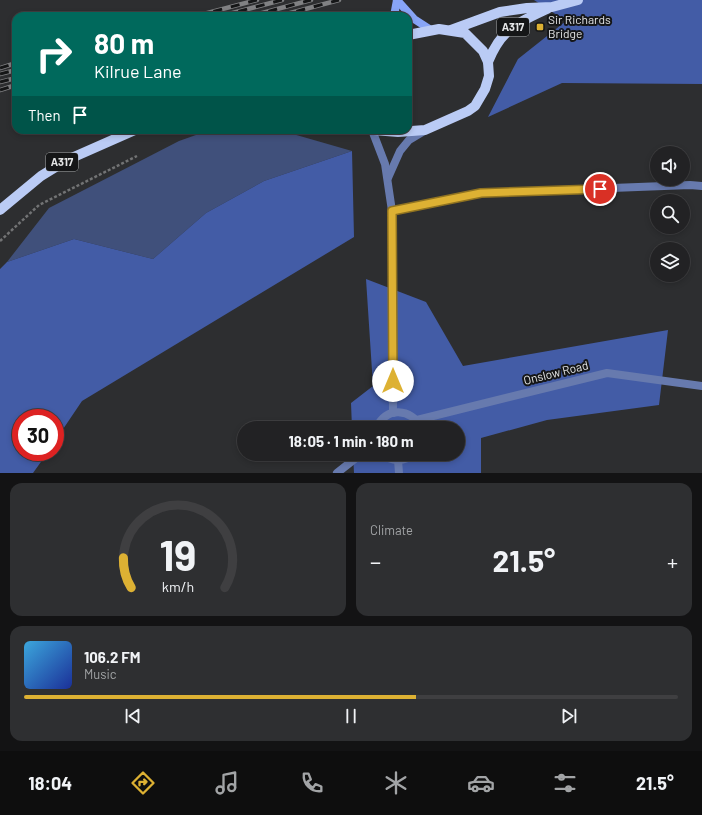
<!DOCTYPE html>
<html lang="en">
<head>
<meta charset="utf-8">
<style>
  :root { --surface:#222224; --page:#2e2f31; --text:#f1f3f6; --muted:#a2a4a6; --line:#3f3f41; --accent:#ddb133 }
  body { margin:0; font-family:Barlow,sans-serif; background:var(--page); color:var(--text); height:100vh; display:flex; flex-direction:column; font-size:15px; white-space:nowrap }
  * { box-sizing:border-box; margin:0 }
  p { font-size:13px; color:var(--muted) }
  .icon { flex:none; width:22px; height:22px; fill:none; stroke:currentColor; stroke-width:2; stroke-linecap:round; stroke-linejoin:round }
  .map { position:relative; height:473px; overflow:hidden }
  .details { display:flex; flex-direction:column; gap:10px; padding:10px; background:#131314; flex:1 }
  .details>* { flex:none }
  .banner { position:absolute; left:12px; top:12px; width:400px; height:122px; border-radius:12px; box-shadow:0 2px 6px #0003,0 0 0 1px var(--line); background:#00695c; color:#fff; overflow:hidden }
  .buttons { position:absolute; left:650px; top:146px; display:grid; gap:8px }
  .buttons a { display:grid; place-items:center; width:40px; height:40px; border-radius:50%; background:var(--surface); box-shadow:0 2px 6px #0003,0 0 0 1px var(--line); font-size:20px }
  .speed { position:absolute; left:12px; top:409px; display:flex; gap:8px; font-size:20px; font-weight:700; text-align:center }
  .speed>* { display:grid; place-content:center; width:52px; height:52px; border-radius:50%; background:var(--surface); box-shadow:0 2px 6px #0003,0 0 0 1px var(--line); line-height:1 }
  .speed .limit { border:6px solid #d22; background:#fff; color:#111 }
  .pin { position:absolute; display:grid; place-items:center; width:34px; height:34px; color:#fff; margin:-17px; border:2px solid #fff; border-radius:50%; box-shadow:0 1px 4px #0007 }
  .me { position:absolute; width:44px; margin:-22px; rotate:0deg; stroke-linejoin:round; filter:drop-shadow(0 0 3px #0008) }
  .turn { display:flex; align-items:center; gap:14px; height:84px; padding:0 16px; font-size:18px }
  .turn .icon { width:52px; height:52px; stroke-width:2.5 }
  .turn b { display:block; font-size:28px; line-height:34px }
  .then { display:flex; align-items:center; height:38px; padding:0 16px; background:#0003; gap:8px; font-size:15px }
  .big { font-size:30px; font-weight:700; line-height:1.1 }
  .details .widget { flex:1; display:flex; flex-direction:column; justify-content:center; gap:6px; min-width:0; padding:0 14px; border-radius:12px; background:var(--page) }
  .details .dial { align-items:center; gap:0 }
  .dial svg { height:104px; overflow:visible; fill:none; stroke:var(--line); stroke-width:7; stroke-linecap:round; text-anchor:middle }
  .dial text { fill:var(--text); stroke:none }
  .song { display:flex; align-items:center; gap:12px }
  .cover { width:48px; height:48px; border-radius:6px; background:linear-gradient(135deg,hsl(200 70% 55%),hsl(230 70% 35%)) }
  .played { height:4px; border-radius:2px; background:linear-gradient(90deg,var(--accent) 60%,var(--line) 60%) }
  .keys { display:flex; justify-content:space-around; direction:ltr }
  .heat { display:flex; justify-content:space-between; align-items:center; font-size:22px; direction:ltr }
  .details .tiles { flex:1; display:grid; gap:10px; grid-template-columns:1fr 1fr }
  .widget:last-child { grid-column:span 2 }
  .trip { position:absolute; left:237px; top:421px; width:228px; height:40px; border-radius:20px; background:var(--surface); box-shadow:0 2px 6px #0003,0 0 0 1px var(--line); font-weight:700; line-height:40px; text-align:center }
  .menu { display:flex; height:64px; justify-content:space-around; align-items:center; background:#0e0e0e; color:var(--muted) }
  .menu .icon { width:28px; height:28px }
  .menu .selected { color:var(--accent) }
  .menu b { font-size:18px; color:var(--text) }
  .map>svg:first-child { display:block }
  .green { fill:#40507b }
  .forest { fill:#435ca6 }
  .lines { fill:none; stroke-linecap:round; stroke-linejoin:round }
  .path { stroke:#727374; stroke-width:2.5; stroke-dasharray:3 2; stroke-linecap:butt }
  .street { stroke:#677aae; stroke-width:8 }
  .secondary { stroke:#88a5f7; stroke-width:8 }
  .primary { stroke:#bacbf5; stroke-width:10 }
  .rail-casing { stroke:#808183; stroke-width:4.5 }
  .rail { stroke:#151617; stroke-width:3; stroke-dasharray:9; stroke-linecap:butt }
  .route-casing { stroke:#907321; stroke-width:10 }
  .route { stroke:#ddb133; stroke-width:7 }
  .poi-dot { fill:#ddb133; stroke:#151617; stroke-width:1.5 }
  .labels { text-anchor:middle; stroke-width:4; stroke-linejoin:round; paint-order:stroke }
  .shield { fill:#151617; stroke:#a6a7a8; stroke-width:1 }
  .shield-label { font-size:11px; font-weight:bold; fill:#e4e5e6 }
  .poi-label { font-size:12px; fill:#e4e5e6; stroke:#151617; text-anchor:start }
  .street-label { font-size:12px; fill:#e4e5e6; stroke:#151617 }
</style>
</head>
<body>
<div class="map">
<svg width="702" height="473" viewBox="0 0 702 473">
  <rect width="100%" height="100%" fill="#2d2e30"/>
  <!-- green -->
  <polygon class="green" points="210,130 279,130 352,151 264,181 206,213 153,259 74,239 7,262 49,208 179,141"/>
  <!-- forest -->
  <g class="forest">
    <polygon points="534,0 702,0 702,84 562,83 488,117 518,59 566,21"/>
    <polygon points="352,151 354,237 82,401 55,441 55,418 21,418 21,452 48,452 33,473 0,473 0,269 7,262 74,239 153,259 206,213 264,181"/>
    <polygon points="366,279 426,302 463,366 668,330 659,405 547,420 481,438 481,473 354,473 353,454 458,454 458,428 352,428 351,403 373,386"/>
  </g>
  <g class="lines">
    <!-- path -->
    <polyline class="path" points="0,241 39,205 137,156"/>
    <!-- street -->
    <g class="street">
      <polyline points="372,130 385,164 392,211 393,413"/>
      <polyline points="388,178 400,151 409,140 424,131"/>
      <polyline points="392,211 481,193 690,185 702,186"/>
      <polyline points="417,420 607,373 702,386"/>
      <path d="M376,428C387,406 410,408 422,428"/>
      <path d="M383,454C392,463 405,461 415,454"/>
      <polyline points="398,460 399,473"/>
      <polyline points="337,473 361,454"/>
    </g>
    <!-- secondary -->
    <g class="secondary">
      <polyline points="397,0 414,19 431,30"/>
      <polyline points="394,16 397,0"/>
    </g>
    <!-- primary -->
    <g class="primary">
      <polyline points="451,30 500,12 527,8 552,7 578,0"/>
      <path d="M488,62C501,29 517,23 547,9"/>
      <polyline points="374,130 398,132 425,130 468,111 475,106 485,89 489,76 488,62 483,51 465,33 439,29 408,35"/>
      <polyline points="0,210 41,176 67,160 135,130"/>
    </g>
    <defs>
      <g id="rail">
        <polyline points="196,16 257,0"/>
        <polyline points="221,16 282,0"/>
        <polyline points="251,16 311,0"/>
        <polyline points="279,16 339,0"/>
        <polyline points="0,68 16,63"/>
        <polyline points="0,74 16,70"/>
        <polyline points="0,82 16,78"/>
        <polyline points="0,90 16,85"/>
      </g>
    </defs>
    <!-- rail casing -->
    <use href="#rail" class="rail-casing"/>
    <!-- rail -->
    <use href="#rail" class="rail"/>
  </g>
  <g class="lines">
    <defs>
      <polyline id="route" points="393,381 392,211 481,193 600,189"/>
    </defs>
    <!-- route casing -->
    <use href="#route" class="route-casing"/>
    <!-- route -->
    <use href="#route" class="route"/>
  </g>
  <!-- markers -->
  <rect class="poi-dot" x="536" y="23" width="8" height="8" rx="2"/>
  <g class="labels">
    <!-- shield labels -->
    <g class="shield">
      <rect x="497" y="18" width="32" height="18" rx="3"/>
      <rect x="46" y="153" width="32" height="18" rx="3"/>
    </g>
    <g class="shield-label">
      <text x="513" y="31">A317</text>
      <text x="62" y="166">A317</text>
    </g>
    <!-- poi labels -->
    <g class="poi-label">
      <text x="548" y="24">Sir Richards<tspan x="548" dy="14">Bridge</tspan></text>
    </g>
    <!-- street labels -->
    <g class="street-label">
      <text transform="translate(556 373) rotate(-14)" y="4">Onslow Road</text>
    </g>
  </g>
</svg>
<div class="buttons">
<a><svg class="icon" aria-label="sound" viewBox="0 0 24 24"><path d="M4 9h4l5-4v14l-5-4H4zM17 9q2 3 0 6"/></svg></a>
<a><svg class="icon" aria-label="search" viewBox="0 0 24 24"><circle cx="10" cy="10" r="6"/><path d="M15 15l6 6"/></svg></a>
<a><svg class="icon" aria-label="layers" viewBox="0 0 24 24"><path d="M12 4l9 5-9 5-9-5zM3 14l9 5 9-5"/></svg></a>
</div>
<div class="speed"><div class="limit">30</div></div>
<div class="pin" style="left:600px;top:189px;background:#d93025"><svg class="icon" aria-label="arrive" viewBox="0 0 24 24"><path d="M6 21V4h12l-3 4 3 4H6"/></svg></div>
<svg class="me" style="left:393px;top:381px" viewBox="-20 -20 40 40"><circle r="19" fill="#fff"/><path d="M0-13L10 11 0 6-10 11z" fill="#ddb133"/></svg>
<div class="trip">18:05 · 1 min · 180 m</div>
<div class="banner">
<div class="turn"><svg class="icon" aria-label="right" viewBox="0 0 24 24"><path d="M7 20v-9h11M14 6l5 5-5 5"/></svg><div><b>80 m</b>Kilrue Lane</div></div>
<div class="then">Then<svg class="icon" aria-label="arrive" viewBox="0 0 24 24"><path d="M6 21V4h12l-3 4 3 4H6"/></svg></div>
</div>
</div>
<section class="details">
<div class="tiles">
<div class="widget dial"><svg viewBox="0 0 100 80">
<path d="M14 69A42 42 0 1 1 86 69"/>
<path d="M14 69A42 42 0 0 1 8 46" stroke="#ddb133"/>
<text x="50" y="56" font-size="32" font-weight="700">19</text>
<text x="50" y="72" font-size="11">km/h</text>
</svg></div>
<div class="widget"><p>Climate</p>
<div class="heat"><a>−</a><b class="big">21.5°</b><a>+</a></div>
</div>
<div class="widget">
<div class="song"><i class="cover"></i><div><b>106.2 FM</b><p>Music</p></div></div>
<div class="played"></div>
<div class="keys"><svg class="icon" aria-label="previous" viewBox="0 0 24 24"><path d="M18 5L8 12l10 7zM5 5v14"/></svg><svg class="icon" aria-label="pause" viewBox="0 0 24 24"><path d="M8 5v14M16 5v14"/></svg><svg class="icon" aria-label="next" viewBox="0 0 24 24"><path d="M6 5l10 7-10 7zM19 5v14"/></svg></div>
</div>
</div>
</section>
<nav class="menu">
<b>18:04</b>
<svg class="icon selected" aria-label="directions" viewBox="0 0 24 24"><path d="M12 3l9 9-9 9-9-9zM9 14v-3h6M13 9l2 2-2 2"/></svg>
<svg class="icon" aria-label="music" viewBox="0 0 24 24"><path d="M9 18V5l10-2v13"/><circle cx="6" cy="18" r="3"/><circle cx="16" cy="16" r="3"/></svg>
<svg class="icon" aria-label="phone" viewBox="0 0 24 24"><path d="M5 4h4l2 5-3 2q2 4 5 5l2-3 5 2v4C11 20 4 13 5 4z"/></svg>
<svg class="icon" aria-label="climate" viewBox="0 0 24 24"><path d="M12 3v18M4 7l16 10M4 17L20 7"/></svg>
<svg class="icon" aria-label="car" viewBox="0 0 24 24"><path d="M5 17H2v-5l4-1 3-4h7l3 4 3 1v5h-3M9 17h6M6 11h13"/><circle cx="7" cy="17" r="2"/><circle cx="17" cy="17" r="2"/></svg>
<svg class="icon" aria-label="filters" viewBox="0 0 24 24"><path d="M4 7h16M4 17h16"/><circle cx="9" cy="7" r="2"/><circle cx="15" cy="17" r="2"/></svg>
<b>21.5°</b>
</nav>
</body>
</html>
